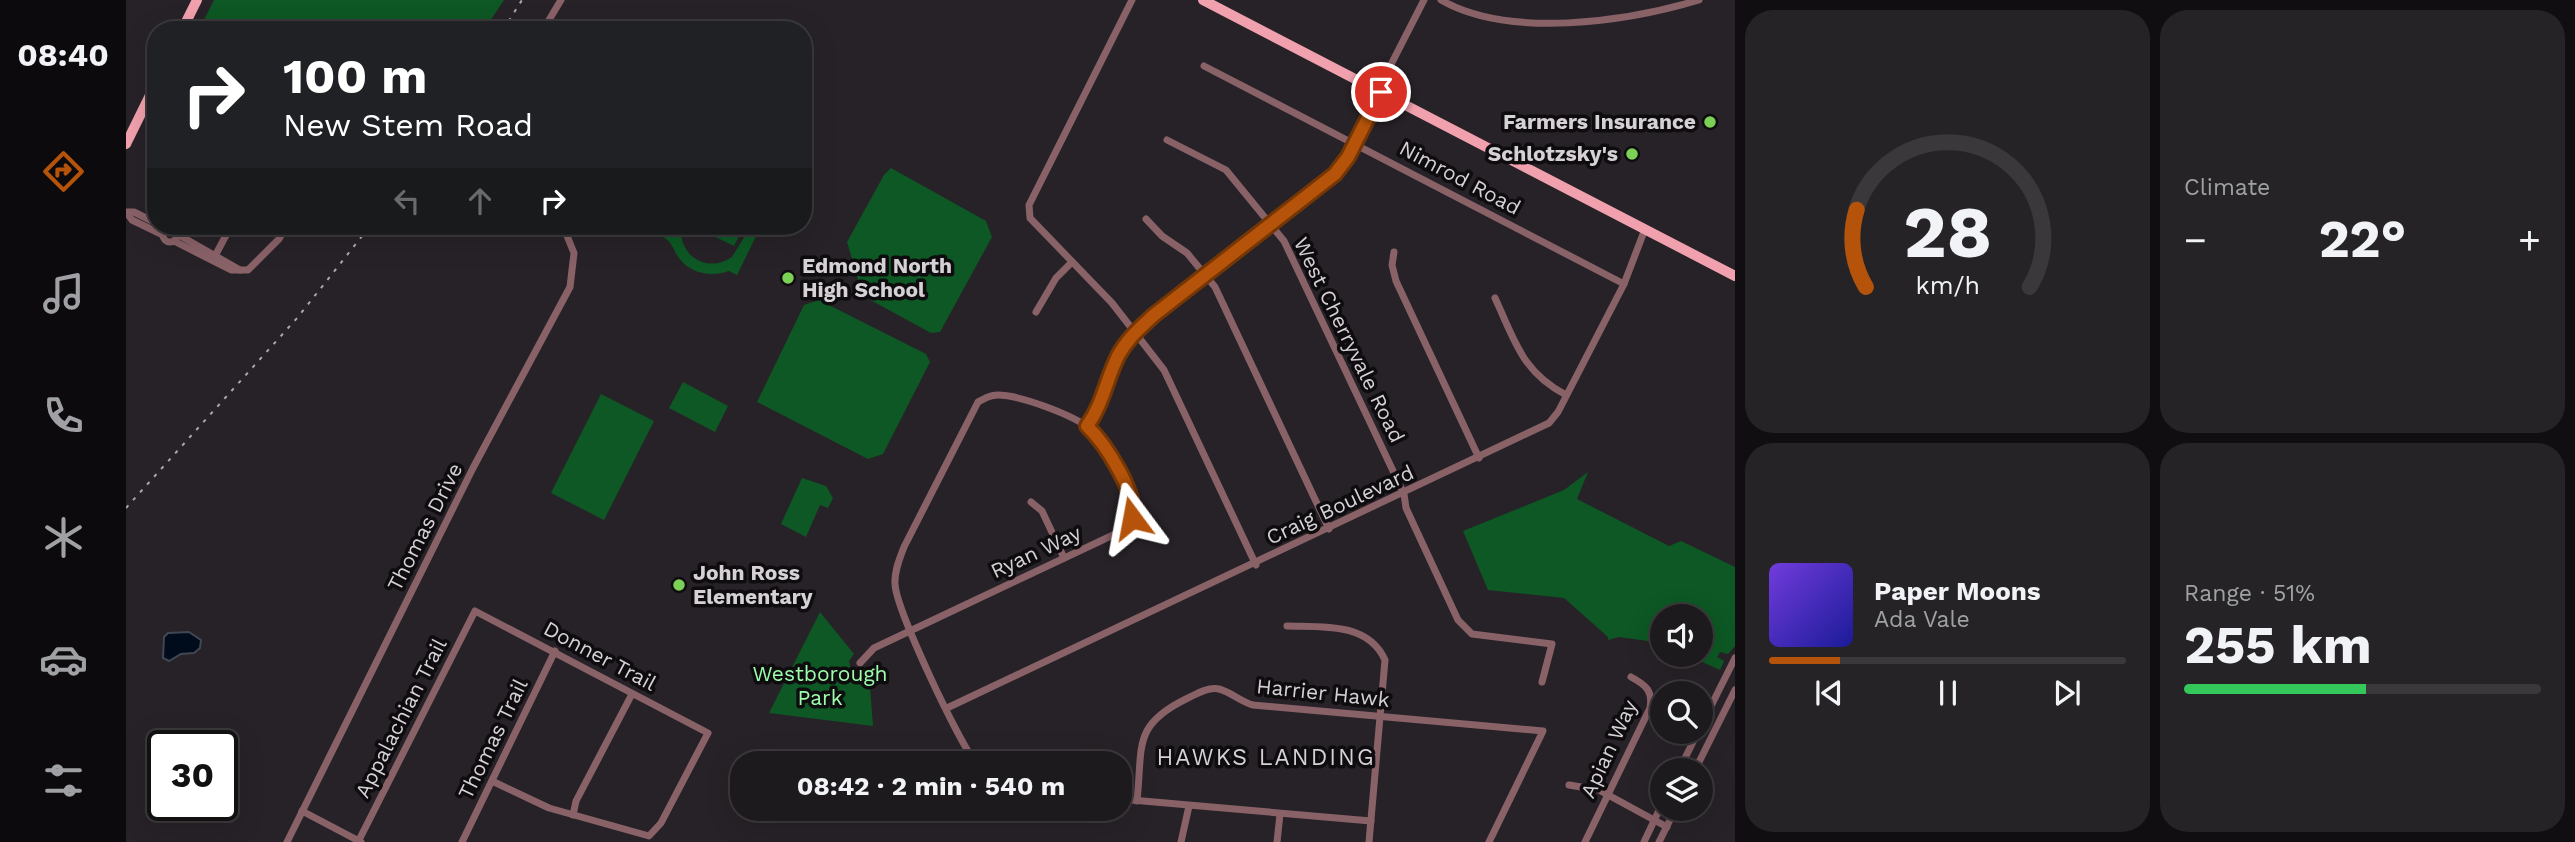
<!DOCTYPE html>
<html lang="en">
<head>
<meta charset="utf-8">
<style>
  :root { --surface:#1d1a1d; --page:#252326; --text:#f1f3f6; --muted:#a0a1a4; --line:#3b383b; --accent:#b45309 }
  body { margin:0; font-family:"Work Sans",sans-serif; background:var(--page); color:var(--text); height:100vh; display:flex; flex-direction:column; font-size:26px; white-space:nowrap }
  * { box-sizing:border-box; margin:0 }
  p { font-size:23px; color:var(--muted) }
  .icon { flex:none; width:38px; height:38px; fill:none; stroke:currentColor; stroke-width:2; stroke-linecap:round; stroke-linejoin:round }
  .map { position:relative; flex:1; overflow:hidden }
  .panel { display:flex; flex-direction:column; gap:10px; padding:10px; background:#100e10; width:840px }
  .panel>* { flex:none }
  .top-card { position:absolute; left:21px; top:21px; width:665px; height:214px; border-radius:28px; box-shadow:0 7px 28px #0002,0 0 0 2px var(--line); background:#202124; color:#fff; overflow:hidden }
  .tools { position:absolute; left:1524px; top:604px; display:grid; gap:14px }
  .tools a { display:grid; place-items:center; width:63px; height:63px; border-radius:50%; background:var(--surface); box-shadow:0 7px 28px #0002,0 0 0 2px var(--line); font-size:35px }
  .speed { position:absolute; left:21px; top:730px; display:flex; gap:14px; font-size:35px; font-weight:700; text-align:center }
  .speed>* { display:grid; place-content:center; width:91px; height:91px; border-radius:50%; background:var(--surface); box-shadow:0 7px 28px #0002,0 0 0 2px var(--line); line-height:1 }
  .speed .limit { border:4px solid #111; border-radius:10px; background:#fff; color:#111 }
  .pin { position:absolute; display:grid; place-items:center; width:60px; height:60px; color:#fff; margin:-30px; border:4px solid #fff; border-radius:50%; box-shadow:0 2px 7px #0007 }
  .me { position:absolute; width:77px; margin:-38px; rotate:347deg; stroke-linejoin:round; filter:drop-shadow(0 0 5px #0008) }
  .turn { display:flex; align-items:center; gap:24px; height:147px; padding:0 21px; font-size:32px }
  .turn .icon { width:91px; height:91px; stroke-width:2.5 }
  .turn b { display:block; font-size:49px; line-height:60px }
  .lanes { display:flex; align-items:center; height:66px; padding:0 21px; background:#0003; justify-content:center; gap:35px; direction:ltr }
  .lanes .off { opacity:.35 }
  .big { font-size:52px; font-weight:700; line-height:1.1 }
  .panel .tile { flex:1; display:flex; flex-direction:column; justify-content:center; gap:10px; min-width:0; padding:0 24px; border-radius:28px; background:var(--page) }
  .panel .dial { align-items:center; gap:0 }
  .dial svg { height:182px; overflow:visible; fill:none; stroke:var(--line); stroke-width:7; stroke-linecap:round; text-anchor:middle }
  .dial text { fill:var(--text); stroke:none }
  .song { display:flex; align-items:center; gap:21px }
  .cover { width:84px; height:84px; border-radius:10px; background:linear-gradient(135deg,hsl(260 70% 55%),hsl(240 70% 35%)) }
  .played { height:7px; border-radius:4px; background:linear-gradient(90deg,var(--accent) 20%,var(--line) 20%) }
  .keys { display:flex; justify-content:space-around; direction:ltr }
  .heat { display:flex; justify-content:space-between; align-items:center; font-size:38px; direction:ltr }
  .charge { height:10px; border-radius:5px; background:linear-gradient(90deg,#34c759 51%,var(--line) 0) }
  .panel .tiles { flex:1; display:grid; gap:10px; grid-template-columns:repeat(2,1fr) }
  .trip { position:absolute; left:604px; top:751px; width:402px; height:70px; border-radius:28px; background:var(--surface); box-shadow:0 7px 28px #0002,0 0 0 2px var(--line); font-weight:700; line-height:70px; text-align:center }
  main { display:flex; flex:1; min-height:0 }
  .menu { display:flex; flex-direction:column; width:126px; justify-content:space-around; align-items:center; background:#0c0a0c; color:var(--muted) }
  .menu .icon { width:49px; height:49px }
  .menu .on { color:var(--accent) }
  .menu b { font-size:32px; color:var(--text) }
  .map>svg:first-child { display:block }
  .green { fill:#0d5824 }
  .water { fill:#000c1c; stroke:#404754; stroke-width:2 }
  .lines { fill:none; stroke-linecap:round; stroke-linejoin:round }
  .minor { stroke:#896268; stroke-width:7 }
  .major { stroke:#f1a1ad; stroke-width:10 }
  .rail { stroke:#aba7ab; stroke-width:2; stroke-dasharray:3.5 7; stroke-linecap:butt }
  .route-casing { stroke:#753606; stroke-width:18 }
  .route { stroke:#b45309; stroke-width:12 }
  .poi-dot { fill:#7bd155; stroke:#0e0c0e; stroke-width:2.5 }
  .labels { text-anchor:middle; stroke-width:7; stroke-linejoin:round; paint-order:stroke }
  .poi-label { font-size:21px; font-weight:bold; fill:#d5d1d5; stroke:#0e0c0e; text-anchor:end }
  .street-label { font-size:21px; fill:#d5d1d5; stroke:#0e0c0e }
  .park-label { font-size:21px; fill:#9dfdac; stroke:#0e0c0e }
  .neighbourhood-label { font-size:23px; letter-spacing:2px; fill:#d5d1d5; stroke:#0e0c0e }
</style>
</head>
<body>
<main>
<nav class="menu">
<b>08:40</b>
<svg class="icon on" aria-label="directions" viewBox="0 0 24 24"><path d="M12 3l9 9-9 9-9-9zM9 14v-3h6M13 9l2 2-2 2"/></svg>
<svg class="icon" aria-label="music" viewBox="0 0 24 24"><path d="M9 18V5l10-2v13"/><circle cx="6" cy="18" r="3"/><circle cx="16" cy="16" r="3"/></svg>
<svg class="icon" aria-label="phone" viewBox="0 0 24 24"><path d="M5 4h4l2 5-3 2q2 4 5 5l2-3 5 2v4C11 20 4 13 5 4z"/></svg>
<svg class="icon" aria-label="climate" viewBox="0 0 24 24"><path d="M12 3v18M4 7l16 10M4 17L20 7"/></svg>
<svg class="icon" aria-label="car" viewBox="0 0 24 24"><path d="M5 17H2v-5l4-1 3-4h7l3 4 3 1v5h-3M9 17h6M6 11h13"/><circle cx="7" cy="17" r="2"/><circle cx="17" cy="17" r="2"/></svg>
<svg class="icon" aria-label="filters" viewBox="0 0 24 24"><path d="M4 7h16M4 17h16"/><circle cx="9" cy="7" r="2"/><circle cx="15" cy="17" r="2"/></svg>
</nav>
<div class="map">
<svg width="1609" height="842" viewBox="0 0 1609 842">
  <rect width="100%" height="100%" fill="#272227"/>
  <!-- green -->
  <g class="green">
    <polygon points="88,0 378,0 358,30 73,30"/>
    <polygon points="765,168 860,221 866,237 814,332 805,333 737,296 721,242 758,175"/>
    <path d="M543,226H555C552,256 581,274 606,257L625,226H635L611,275L603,271C584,278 562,273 551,255C546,247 546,242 537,237Z"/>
    <polygon points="567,226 618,226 608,246"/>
    <polygon points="693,300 800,354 804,362 757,454 742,459 631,402 678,305"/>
    <polygon points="557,382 602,406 589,432 543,408"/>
    <polygon points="475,394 528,421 478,520 425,493"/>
    <polygon points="1462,472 1451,499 1543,546 1555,541 1609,567 1609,646 1602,654 1594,652 1591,657 1598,661 1594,670 1561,655 1575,654 1575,616 1536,616 1536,643 1493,637 1482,640 1482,637 1438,598 1362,590 1337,531 1438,490"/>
    <polygon points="676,478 700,486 707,498 702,508 694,505 680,537 655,524"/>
    <polygon points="694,612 728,654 723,661 725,671 732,675 743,673 747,726 643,713"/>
  </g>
  <!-- water -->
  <polygon class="water" points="63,632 75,640 74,648 68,653 55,654 43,661 37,658 38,637 42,633"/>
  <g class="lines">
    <!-- minor -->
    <g class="minor">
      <polyline points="1006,0 903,205 904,218 986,303 1038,370 1130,565"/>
      <path d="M1315,0C1383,39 1500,22 1573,0"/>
      <polyline points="417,30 435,0"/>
      <polyline points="1078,66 1498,284"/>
      <polyline points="1252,90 1298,0"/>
      <polyline points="1041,140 1100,170 1158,241 1278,494 1280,508 1332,620 1346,634 1426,644 1416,682"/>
      <polyline points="0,212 8,212 30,223"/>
      <polyline points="1,213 6,220 37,235"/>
      <polyline points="1020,219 1036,236 1061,253 1089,287 1203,529"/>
      <circle cx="44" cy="235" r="7"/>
      <polyline points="51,234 114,270"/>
      <polyline points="48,241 105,270 122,270 153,239 160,226"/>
      <polyline points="1268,252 1266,265 1270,281 1353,458"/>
      <polyline points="89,256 105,226"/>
      <path d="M1369,298C1389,341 1396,372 1440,395"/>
      <polyline points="910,312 930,278 946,262"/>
      <path d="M961,426C983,397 986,361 1009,332L1209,174L1222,157L1255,92"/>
      <polyline points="905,502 916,511 938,558"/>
      <path d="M1161,626C1196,627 1242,622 1259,660L1243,842"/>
      <path d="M734,663L748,648L985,536C995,531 1005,526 1007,514C1011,495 978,441 964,429C948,415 893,395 872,395C864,395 859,398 852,402L778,547C774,558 768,571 769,584C770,609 833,743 850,763"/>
      <polyline points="821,708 1423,423 1432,412 1498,284 1519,229"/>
      <polyline points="1575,726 1609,658"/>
      <polyline points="1553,770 1572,732"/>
      <polyline points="1569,770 1609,690"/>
      <polyline points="1443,785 1473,790 1541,827"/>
      <polyline points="994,799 1245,821"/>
      <path d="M1011,801C1017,745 1006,725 1062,698C1072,693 1082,687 1093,689C1105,692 1115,702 1127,705L1417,731L1363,842"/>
      <polyline points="176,811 235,842"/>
      <polyline points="447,815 450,801 506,694"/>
      <polyline points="161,842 347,468 444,287 448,253 437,226"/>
      <polyline points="232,842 349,611 582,733 535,823 523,836 423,808 366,781"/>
      <polyline points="336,842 429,651"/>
      <polyline points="1055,842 1063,806"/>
      <polyline points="1151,842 1154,814"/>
      <path d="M1459,842L1524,708C1527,691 1520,685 1505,677"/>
      <polyline points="1518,842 1536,804"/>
      <polyline points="1533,842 1550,808"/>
    </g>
    <!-- major -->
    <g class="major">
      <polyline points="1077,0 1609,276"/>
      <polyline points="56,30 71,0"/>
      <polyline points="0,144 30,83"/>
    </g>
    <!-- rail -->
    <g class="rail">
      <polyline points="377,30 396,0"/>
      <polyline points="0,508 172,317 244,226"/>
    </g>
  </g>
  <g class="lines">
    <defs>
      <path id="route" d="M1006,518C1012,494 979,443 961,426C977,404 980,380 992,356C1001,339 1014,328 1028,315L1209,174L1222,157L1255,92"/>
    </defs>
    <!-- route casing -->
    <use href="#route" class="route-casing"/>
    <!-- route -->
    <use href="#route" class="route"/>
  </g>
  <!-- markers -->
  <g class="poi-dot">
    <circle cx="1584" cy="122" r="7"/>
    <circle cx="1506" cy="154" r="7"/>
    <circle cx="662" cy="278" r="7"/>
    <circle cx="553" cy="585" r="7"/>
  </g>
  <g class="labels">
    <!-- poi labels -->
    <g class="poi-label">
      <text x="1570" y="129">Farmers Insurance</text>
      <text x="1492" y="161">Schlotzsky's</text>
      <text x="676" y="273" text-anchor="start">Edmond North<tspan x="676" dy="24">High School</tspan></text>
      <text x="567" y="580" text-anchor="start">John Ross<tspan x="567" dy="24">Elementary</tspan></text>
    </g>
    <!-- street labels -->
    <g class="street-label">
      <text transform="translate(1334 178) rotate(28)" y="7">Nimrod Road</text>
      <text transform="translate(1223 340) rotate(64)" y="7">West Cherryvale Road</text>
      <text transform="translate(1214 505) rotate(-25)" y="7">Craig Boulevard</text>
      <text transform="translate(299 527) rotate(-63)" y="7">Thomas Drive</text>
      <text transform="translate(910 552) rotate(-25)" y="7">Ryan Way</text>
      <text transform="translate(474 656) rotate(28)" y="7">Donner Trail</text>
      <text transform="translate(1197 693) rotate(6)" y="7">Harrier Hawk</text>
      <text transform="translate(275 718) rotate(-63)" y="7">Appalachian Trail</text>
      <text transform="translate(367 739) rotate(-64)" y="7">Thomas Trail</text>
      <text transform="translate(1483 749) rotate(-65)" y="7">Apian Way</text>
    </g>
    <!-- park labels -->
    <g class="park-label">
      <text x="694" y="681">Westborough<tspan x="694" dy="24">Park</tspan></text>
    </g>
    <!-- neighbourhood labels -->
    <g class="neighbourhood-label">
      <text x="1140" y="765">HAWKS LANDING</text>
    </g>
  </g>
</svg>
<div class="tools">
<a><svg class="icon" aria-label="sound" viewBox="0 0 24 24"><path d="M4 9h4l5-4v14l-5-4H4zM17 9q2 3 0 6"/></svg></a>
<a><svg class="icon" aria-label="search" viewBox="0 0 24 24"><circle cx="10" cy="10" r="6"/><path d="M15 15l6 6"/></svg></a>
<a><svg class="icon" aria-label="layers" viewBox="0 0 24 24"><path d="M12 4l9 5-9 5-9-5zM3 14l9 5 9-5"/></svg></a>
</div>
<div class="speed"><div class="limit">30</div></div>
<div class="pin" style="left:1255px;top:92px;background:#d93025"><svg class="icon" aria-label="arrive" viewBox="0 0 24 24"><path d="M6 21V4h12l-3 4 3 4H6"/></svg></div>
<svg class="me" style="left:1006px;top:518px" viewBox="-20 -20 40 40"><path d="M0-17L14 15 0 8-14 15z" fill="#b45309" stroke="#fff" stroke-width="4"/></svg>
<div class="trip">08:42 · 2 min · 540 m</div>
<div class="top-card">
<div class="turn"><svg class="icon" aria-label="right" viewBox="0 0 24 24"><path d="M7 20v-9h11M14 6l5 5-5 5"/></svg><div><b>100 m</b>New Stem Road</div></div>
<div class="lanes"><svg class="icon off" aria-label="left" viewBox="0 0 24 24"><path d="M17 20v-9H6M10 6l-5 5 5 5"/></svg><svg class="icon off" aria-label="ahead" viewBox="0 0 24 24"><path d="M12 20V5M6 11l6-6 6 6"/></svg><svg class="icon" aria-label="right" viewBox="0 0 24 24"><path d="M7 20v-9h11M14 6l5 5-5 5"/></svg></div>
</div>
</div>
<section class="panel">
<div class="tiles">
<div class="tile dial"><svg viewBox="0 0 100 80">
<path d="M14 69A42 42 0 1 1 86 69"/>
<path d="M14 69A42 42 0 0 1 10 35" stroke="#b45309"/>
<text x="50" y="56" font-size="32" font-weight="700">28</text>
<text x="50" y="72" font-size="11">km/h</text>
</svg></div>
<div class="tile"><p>Climate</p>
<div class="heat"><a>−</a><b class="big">22°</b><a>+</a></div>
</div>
<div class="tile">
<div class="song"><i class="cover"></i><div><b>Paper Moons</b><p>Ada Vale</p></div></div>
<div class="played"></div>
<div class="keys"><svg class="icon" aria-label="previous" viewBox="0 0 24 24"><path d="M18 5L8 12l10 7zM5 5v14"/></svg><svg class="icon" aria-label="pause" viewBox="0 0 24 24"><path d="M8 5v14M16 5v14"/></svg><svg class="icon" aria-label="next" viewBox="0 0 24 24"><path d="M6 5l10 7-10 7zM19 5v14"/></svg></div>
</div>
<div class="tile"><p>Range · 51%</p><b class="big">255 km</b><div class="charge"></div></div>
</div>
</section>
</main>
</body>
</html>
